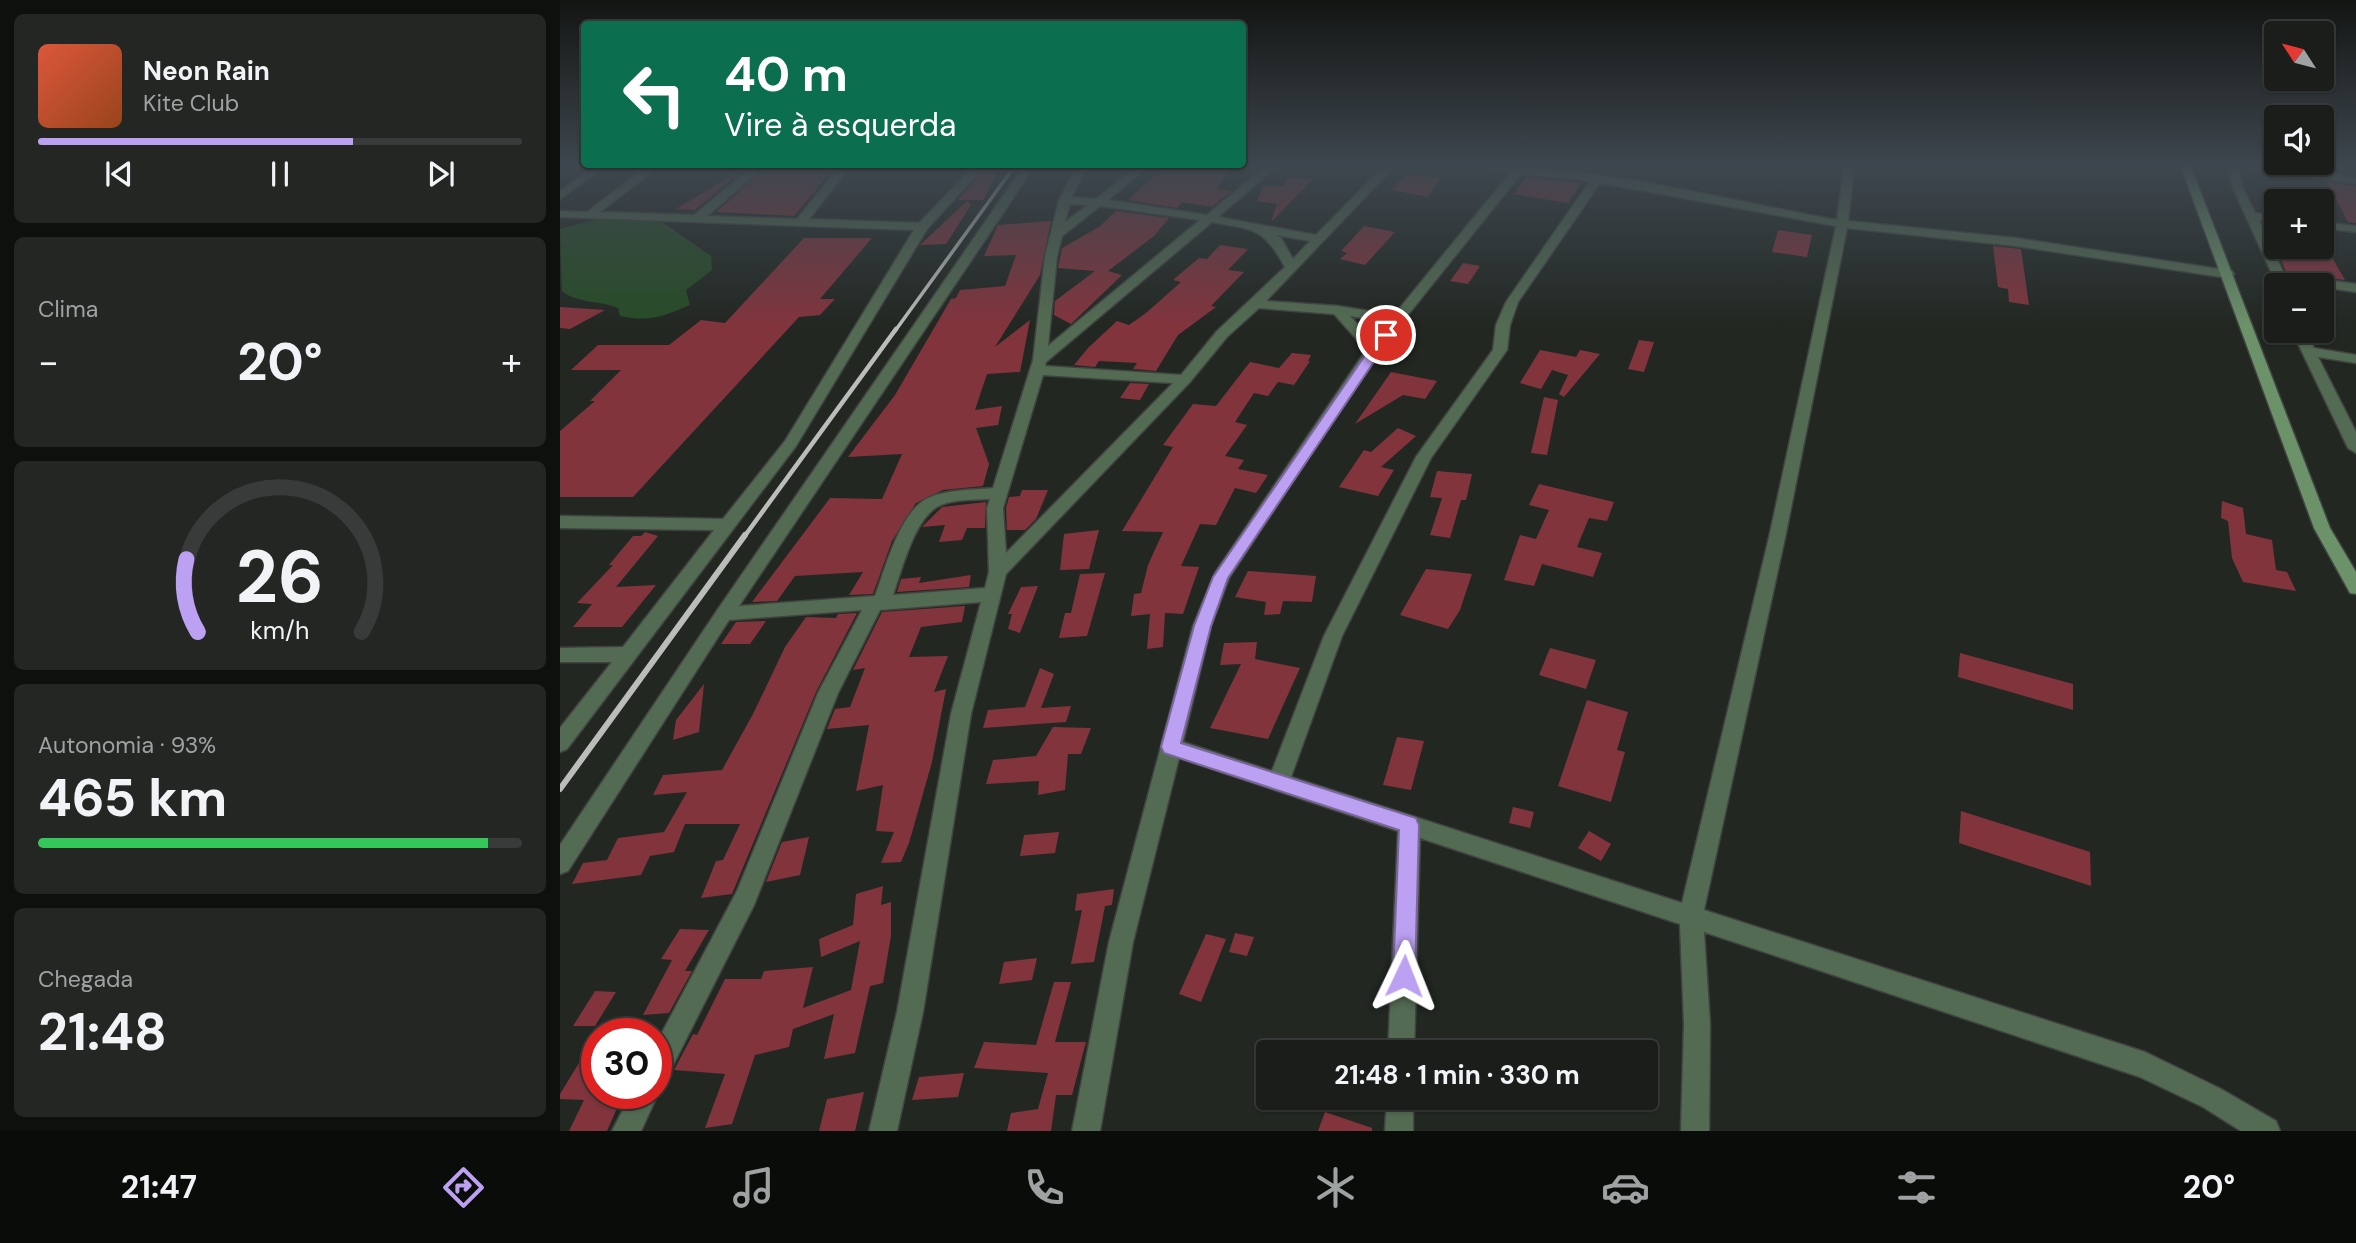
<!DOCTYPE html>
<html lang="pt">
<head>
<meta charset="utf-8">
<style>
  :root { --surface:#1a1d1a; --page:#232623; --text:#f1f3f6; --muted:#9fa2a2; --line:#383b39; --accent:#bca0f2 }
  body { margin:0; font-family:"DM Sans",sans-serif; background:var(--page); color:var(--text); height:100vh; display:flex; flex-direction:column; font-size:26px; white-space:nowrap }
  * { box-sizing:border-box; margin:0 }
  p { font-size:23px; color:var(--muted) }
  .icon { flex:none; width:38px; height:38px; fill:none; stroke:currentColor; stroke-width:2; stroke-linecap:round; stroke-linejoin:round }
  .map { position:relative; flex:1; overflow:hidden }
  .sheet { display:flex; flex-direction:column; gap:14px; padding:14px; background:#0e100e; width:560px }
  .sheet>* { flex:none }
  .hud { position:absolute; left:21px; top:21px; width:665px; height:147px; border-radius:7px; box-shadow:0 2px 5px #0004,0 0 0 2px var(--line); background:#0b6e4f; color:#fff; overflow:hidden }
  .needle { width:46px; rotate:306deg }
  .buttons { position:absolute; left:1704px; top:21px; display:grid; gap:14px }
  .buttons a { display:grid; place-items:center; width:70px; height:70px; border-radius:7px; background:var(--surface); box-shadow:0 2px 5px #0004,0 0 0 2px var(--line); font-size:35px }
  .speed { position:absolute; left:21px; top:1018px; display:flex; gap:14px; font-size:35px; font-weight:700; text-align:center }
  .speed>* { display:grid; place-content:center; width:91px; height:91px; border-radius:50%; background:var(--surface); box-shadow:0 2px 5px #0004,0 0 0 2px var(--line); line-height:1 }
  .speed .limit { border:10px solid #d22; background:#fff; color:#111 }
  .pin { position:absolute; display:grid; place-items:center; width:60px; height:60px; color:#fff; margin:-30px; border:4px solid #fff; border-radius:50%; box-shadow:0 2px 7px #0007 }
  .me { position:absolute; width:77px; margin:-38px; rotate:2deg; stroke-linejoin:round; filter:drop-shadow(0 0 5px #0008) }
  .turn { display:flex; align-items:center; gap:24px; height:147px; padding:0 28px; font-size:32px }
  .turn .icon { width:91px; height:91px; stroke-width:2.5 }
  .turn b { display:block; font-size:49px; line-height:60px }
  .big { font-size:52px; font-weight:700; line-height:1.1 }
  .sheet .widget { flex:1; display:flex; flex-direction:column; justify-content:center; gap:10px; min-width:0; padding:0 24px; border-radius:10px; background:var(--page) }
  .sheet .dial { align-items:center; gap:0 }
  .dial svg { height:182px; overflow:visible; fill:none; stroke:var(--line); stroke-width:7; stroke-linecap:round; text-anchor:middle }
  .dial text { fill:var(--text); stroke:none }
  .song { display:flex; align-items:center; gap:21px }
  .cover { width:84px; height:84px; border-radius:10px; background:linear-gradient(135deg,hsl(10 70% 55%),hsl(20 70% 35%)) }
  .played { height:7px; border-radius:4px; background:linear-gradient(90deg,var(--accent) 65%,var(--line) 65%) }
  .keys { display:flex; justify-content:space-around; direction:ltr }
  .heat { display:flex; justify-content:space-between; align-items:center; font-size:38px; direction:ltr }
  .charge { height:10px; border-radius:5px; background:linear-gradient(90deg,#34c759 93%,var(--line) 0) }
  .trip { position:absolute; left:696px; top:1040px; width:402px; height:70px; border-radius:7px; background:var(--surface); box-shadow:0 2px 5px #0004,0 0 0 2px var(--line); font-weight:700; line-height:70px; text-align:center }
  .tab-bar { display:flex; height:112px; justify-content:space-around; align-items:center; background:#0a0c0a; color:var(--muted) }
  .tab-bar .icon { width:49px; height:49px }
  .tab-bar .selected { color:var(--accent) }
  .tab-bar b { font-size:32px; color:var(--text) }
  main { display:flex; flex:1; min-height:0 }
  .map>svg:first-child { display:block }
  .green { fill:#274c26 }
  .building { fill:#82343d }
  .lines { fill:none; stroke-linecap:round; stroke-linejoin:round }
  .street-casing { stroke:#404440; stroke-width:3 }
  .secondary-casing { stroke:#404440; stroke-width:3 }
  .street { fill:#536b52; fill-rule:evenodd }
  .secondary { fill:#6c926a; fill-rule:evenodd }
  .rail-far2 { stroke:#babdb9; stroke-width:3.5 }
  .rail-far1 { stroke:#babdb9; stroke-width:4.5 }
  .rail { stroke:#babdb9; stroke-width:6 }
  .route { fill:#bca0f2; stroke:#7a689d; stroke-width:2 }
</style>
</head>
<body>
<main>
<section class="sheet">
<div class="widget">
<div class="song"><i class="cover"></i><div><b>Neon Rain</b><p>Kite Club</p></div></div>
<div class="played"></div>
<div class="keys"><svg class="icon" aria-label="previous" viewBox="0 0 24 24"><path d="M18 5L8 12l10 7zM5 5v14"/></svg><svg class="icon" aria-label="pause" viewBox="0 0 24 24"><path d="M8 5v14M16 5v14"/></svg><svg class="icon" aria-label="next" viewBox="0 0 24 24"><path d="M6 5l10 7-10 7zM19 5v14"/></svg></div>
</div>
<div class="widget"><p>Clima</p>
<div class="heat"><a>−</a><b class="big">20°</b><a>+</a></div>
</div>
<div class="widget dial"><svg viewBox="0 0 100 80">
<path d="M14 69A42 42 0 1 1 86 69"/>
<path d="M14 69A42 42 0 0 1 9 37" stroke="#bca0f2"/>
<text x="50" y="56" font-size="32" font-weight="700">26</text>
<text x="50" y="72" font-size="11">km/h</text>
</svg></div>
<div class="widget"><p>Autonomia · 93%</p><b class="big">465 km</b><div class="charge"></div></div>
<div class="widget"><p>Chegada</p><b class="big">21:48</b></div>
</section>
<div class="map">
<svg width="1796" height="1131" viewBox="0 0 1796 1131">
  <rect width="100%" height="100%" fill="#222722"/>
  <!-- green -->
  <path class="green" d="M38,219L102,222L151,256L152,270L126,290L130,305C101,317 91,322 60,316L58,308C39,300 18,304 2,291L0,229Z"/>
  <!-- building -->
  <g class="building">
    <polygon points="186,167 135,210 116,209"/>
    <polygon points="275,167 234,216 156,212 206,168"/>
    <polygon points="426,167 441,167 423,200 398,200"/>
    <polygon points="604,167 673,167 657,189 671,191 652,207 622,202 617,208 568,200"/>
    <polygon points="847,173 881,178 868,197 831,190"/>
    <polygon points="966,177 1019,183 1021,183 1008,203 954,194"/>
    <polygon points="726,179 753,179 711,222 717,204 697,201 703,186 724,186"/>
    <polygon points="1767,182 1796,186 1796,223 1788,222"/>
    <polygon points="407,201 411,205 386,244 360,245"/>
    <polygon points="556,211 609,218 594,236 548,271 562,275 511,324 494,315 495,301 535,271 498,268 502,248 539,227"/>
    <polygon points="491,221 480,275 435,347 470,320 460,372 427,374 415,410 442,406 438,425 416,428 429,464 423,486 383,490 356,503 332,541 313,594 289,595 303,572 235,576 217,601 192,602 270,498 322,499 342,454 288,457 335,395 391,299 396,298 400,290 445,286 456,255 424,256 438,225"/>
    <polygon points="804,226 835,232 805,265 780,259 787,253 781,251"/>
    <polygon points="1218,230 1252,235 1247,257 1212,252"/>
    <polygon points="244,238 312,238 260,299 275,299 260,315 239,317 73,497 0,497 0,431 35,401 30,401 61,370 11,370 38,345 109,345 141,320 165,323"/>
    <polygon points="660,245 688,249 668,270 684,272 651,306 656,307 618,335 596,371 573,369 577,363 539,361 535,367 514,365 528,348 557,321 569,325 586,313 621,282 613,280 639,258 647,259"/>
    <polygon points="1433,246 1461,249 1469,305 1449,302 1448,289 1438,287"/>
    <polygon points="1716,247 1766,247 1785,280 1726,272"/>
    <polygon points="903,263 920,266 908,284 890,281"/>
    <polygon points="0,307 45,310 10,329 0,328"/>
    <polygon points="1079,340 1094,342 1084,372 1068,369"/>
    <polygon points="980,350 1016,357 1020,350 1040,354 1004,397 999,394 1008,375 992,370 981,389 960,383"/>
    <polygon points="732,353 751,355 748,361 750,361 734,385 718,382 708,396 694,393 675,422 687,425 665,456 684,460 678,469 708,475 696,493 675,488 656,525 640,524 621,566 639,567 623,614 605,613 603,647 587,649 590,614 571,616 574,594 581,593 588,565 603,532 562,531 613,447 603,445 633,404 656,406 690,362 719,368"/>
    <polygon points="831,372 877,381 865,399 843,395 795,424"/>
    <polygon points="570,383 589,384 580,400 560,398"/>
    <polygon points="984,397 998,400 987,455 971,453"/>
    <polygon points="838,428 856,436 821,467 834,470 818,496 779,487 804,450 811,452"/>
    <polygon points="877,471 912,474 906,500 901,500 890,538 870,535 882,498 870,497"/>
    <polygon points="979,484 1054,502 1047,521 1029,518 1017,547 1042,553 1033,577 982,564 974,586 944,580 960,535 976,539 989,510 969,505"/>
    <polygon points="462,490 488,490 476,519 465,530 447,530 446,508 449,497 460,496"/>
    <polygon points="1662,501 1683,508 1686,534 1712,540 1716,570 1727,572 1736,591 1683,582 1672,558 1668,521 1661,518"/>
    <polygon points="426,502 425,528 407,528 402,540 379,542 385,525 362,527 382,507"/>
    <polygon points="539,530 529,569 500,570 504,534"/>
    <polygon points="85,532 98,536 56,587 96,585 62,627 13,627 32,604 17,603 53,565 49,565 73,536 81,536"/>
    <polygon points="866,569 912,574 900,610 888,629 840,615"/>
    <polygon points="688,571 756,576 752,602 723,601 720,614 704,615 706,602 675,597"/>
    <polygon points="545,573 527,636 499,638 505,613 511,613 520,574"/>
    <polygon points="411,575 409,587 337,592 341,579 361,577 359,583"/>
    <polygon points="478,586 460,633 448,629 452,614 448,614 461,587"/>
    <polygon points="405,606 402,622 361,627 349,657 388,656 374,692 386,689 372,762 349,843 341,862 321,863 334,832 316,831 323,785 296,791 309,725 267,729 275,709 290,707 305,668 293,670 322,612"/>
    <polygon points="297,613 256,692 172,894 141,898 156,861 163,860 180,824 125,824 114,852 90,856 81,875 12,884 23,863 47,860 58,838 104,832 127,792 93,795 103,775 162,770 193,714 225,647 246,617 276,618 278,614"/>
    <polygon points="206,621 190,644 161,644 176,622"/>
    <polygon points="697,642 695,659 740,668 708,739 650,728 681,664 660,665 664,643"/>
    <polygon points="990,648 1036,660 1026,689 979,675"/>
    <polygon points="1400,653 1513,684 1513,710 1398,677"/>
    <polygon points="480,668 494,674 481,708 511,706 506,722 423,728 428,710 465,707"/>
    <polygon points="144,684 139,732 113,740 116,720"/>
    <polygon points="1027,700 1068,712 1057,750 1065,752 1051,802 998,786"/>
    <polygon points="493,727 531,728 521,754 508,754 505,790 478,795 479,781 426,784 433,760 476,756"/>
    <polygon points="837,737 864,741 851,790 823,785"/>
    <polygon points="953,807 974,812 970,828 949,823"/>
    <polygon points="1401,811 1530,852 1531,886 1399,843"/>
    <polygon points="1029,831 1051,844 1041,861 1018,848"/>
    <polygon points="499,832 495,853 460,856 464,835"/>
    <polygon points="249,837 240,875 206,882 222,842"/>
    <polygon points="323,886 321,905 331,902 331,936 323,983 310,986 295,1053 264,1059 274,1014 233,1029 229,1047 195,1055 172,1124 145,1128 165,1074 114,1070 133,1034 137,1035 165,979 201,979 204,971 253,967 243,1008 291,990 300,941 261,957 259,939 293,925 296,894"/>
    <polygon points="554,889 552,905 545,906 534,962 511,964 522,910 515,911 517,894"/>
    <polygon points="120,929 149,930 125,971 132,971 109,1013 83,1015 112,960 101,959"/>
    <polygon points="675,933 694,937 687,956 669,952"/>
    <polygon points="646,934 666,939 641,1002 619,994"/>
    <polygon points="477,958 472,980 439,984 444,962"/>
    <polygon points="494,982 511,982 495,1042 526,1042 512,1095 496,1095 491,1131 447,1131 451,1113 478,1109 488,1073 414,1068 424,1042 476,1045"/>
    <polygon points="35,991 56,992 35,1026 13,1026"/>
    <polygon points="22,1058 37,1058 37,1094 60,1094 53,1107 58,1106 47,1131 9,1131 24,1100 0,1099 0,1094"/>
    <polygon points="404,1073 398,1097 352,1100 359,1077"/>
    <polygon points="304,1092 295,1131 259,1131 267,1099"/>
    <polygon points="765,1112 812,1128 812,1131 758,1131"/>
  </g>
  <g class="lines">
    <defs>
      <g id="street">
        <polygon points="33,167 45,167 0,199 0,191"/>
        <polygon points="86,167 98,167 40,212 134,215 192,167 204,167 147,216 237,219 279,167 290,167 249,219 359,223 413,167 424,167 367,229 236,446 7,749 0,752 0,728 52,662 0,662 0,648 63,647 154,530 0,528 0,516 163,519 225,441 354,230 0,217 0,211 27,212"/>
        <path d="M463,167H474L179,606L315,596C325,569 340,511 368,498C388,489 412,490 433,488L473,360L485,256L499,200L516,167H526L512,197L536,199L576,167H588L548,200L647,215L704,167H716L658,217L756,235L823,167H834L706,301L778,306L834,315L951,172L926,167C1044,167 1162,199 1277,220L1284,167H1294L1288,221L1456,238L1672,271L1674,274L1668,278L1456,246L1287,228L1226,533L1144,910L1585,1052L1661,1089L1716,1121L1720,1131H1681L1643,1107L1580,1077L1144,932L1150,1024L1149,1131H1121L1124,1024L1120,924L860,838L854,1052H828L838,831L619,758L573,942L540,1131H512L549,942L633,626L655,573L806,350L774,314L699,308L667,337L630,382L446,574L411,714L363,1012L337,1131H309L337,1012L391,714L421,602L320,610L278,693L194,905L105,1081L96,1085V1044L177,891L258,693L302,610L169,620L8,871L0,874V845L158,609ZM961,174L1030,181L946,302L936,325L933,350L856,457L764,636L712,771L623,742L651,626L669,578L818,352ZM1040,183L1276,226L1210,533L1122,903L731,777L782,636L871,458L947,350L950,325L958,302ZM510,204L528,205L505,222ZM540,206L640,220L488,346L497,256L502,236ZM652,222C694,230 703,227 725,267L657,331L621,375L485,366L486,362ZM716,235L750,241L733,259L721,238ZM790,316L828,322L813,341ZM483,375L613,383L446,553L443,508ZM430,499L427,508L429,572L425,588L333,595C342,570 355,515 381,505C395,499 414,500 430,499Z"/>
        <polygon points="1668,167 1678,167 1683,188 1695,213 1717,216 1717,222 1699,220 1724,274 1796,284 1796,292 1728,282 1729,285 1717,285 1673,188"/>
        <polygon points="1690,167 1721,167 1796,178 1796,184"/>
        <polygon points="1762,222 1796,226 1796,232 1762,228"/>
        <polygon points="1732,331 1746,331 1754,348 1796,355 1796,363 1758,357 1796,432 1796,453 1788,448"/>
        <polygon points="96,1089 98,1094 81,1131 52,1131 71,1094 96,1094"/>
        <polygon points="827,1097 853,1097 853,1131 825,1131"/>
      </g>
      <polygon id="secondary" points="1621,167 1631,167 1770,528 1796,572 1796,594 1790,593 1754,528"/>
    </defs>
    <!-- street casing -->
    <use href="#street" class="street-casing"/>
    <!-- secondary casing -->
    <use href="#secondary" class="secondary-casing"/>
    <!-- street -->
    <use href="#street" class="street"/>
    <!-- secondary -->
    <use href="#secondary" class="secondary"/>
    <!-- rail-far2 -->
    <polyline class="rail-far2" points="335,331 454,167"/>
    <!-- rail-far1 -->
    <polyline class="rail-far1" points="184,537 336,329"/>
    <!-- rail -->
    <polyline class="rail" points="0,789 185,535"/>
  </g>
  <!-- sky -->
  <linearGradient id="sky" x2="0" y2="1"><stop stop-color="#131513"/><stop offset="0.51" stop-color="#3e474f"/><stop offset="1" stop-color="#3e474f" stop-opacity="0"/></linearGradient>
  <rect width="1796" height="326" fill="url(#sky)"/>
  <!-- route -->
  <polygon class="route" points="821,332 832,335 668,578 651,626 621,743 856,818 859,825 855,976 852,984 844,987 836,984 833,976 839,830 604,753 601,747 634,626 653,577"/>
</svg>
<div class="buttons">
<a><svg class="needle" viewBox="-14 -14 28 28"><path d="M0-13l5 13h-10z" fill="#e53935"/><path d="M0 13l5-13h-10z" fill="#9fa2a2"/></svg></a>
<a><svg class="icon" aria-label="sound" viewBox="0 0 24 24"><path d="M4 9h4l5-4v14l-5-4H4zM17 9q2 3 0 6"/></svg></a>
<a>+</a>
<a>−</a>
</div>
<div class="speed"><div class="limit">30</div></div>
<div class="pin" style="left:826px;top:335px;background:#d93025"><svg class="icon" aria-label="arrive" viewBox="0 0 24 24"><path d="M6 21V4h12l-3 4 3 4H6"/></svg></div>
<svg class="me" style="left:844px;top:976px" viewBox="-20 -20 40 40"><path d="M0-17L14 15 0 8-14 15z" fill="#bca0f2" stroke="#fff" stroke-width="4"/></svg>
<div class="trip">21:48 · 1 min · 330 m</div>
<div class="hud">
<div class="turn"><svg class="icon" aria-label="left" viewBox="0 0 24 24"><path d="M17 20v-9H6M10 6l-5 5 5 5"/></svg><div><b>40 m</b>Vire à esquerda</div></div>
</div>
</div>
</main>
<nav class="tab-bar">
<b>21:47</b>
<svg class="icon selected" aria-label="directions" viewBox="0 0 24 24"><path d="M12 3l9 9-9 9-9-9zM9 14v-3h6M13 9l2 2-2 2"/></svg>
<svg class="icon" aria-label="music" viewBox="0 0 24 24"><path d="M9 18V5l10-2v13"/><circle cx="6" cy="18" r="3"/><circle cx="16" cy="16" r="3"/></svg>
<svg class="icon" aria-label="phone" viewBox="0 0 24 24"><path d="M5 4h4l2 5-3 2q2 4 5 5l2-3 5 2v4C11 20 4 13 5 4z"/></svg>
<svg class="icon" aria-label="climate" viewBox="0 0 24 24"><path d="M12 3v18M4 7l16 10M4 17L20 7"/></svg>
<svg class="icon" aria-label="car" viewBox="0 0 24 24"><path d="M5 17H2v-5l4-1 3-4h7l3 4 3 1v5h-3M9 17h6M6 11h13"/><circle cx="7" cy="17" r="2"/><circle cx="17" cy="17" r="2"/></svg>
<svg class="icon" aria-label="filters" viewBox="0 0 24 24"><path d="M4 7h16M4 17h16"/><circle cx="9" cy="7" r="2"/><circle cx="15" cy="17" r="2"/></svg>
<b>20°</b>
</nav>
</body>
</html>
